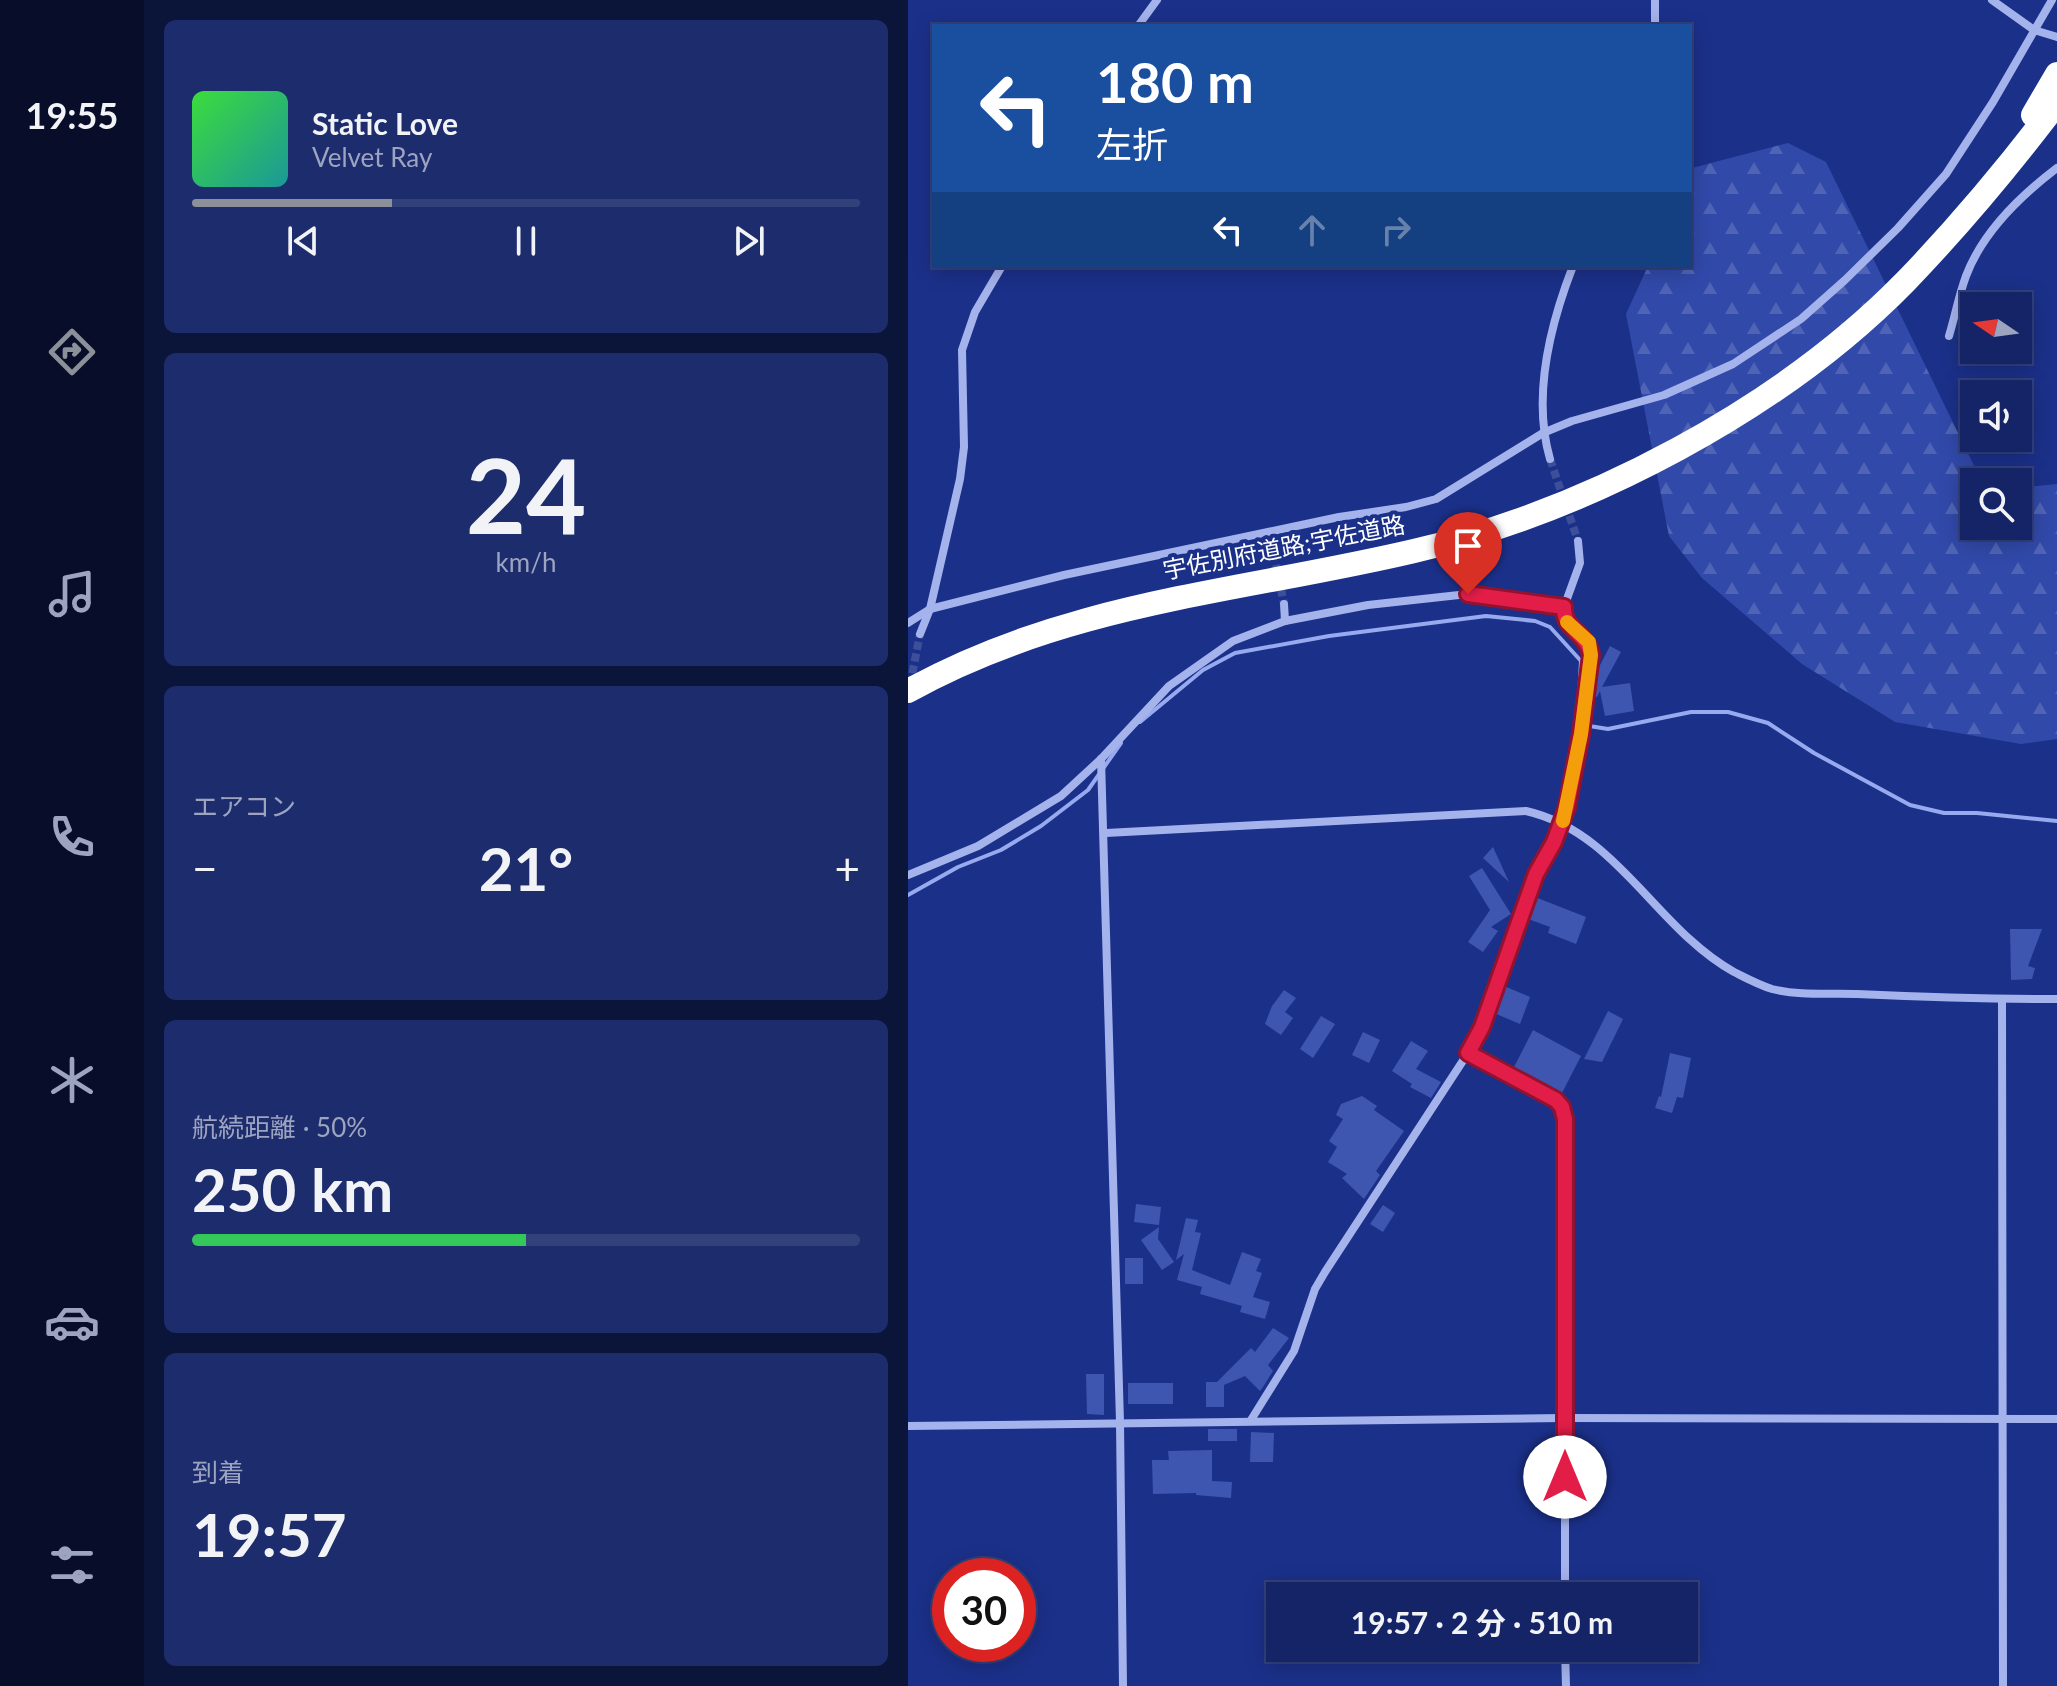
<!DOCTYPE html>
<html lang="ja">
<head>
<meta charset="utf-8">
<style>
  :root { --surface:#142467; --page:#1d2c6d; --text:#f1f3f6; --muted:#9da4c0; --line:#33417b; --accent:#8c9099 }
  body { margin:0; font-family:Lato,"Noto Sans JP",sans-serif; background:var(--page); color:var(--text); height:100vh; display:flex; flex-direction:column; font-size:30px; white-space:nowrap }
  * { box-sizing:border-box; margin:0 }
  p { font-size:26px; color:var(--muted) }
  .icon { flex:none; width:44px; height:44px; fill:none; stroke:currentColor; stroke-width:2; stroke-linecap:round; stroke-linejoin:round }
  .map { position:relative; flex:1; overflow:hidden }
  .details { display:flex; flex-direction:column; gap:20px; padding:20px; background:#0b1439; width:764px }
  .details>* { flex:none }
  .top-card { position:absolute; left:24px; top:24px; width:760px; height:244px; border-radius:0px; box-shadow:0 4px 20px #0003,0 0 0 2px var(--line); background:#1a4fa0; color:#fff; overflow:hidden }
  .needle { width:52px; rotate:283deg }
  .controls { position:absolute; left:1052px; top:292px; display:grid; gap:16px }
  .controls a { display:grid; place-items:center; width:72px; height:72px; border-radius:0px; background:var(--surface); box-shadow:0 4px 20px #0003,0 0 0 2px var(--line); font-size:40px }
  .speed { position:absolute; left:24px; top:1558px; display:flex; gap:16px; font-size:40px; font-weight:700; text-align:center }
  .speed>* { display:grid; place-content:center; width:104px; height:104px; border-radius:50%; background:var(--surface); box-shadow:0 4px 20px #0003,0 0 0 2px var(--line); line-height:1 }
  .speed .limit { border:12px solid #d22; background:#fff; color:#111 }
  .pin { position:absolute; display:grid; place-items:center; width:68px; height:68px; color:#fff; margin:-82px -34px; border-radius:50% 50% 50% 0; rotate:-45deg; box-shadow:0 0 8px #0007 }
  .pin .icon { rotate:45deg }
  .me { position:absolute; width:88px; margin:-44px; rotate:0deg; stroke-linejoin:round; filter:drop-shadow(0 0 6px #0008) }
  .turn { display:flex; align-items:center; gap:28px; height:168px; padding:0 32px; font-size:36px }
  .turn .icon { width:104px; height:104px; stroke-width:2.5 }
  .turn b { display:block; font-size:56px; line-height:68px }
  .lanes { display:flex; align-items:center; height:76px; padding:0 32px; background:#0003; justify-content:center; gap:40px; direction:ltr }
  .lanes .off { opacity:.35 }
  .big { font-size:60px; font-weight:700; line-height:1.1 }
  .details .tile { flex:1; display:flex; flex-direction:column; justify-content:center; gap:12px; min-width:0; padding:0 28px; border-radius:12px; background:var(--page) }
  .details .dial { align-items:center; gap:0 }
  .dial b { font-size:104px; line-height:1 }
  .song { display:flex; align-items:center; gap:24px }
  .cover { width:96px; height:96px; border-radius:12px; background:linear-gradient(135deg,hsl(120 70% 55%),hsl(180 70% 35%)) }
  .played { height:8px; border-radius:4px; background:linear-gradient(90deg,var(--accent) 30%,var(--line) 30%) }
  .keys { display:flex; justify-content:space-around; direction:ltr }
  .heat { display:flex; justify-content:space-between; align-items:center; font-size:44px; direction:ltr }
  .charge { height:12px; border-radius:6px; background:linear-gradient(90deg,#34c759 50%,var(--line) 0) }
  .trip { position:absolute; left:358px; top:1582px; width:432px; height:80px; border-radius:0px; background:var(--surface); box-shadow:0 4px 20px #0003,0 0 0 2px var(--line); font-weight:700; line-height:80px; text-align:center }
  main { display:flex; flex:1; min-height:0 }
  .tabs { display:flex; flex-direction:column; width:144px; justify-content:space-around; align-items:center; background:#080e29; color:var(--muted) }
  .tabs .icon { width:56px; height:56px }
  .tabs .on { color:var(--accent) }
  .tabs b { font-size:36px; color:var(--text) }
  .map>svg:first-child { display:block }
  .forest { fill:url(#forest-firs) }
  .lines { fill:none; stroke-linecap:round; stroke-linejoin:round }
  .stream { stroke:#97aaef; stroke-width:4 }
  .building { fill:#3f56b0 }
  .street-tunnel { stroke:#3d4f9b; stroke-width:8; stroke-dasharray:8 4; stroke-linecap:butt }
  .street { stroke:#a5b3ec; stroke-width:8 }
  .highway { stroke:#fff; stroke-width:24 }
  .route-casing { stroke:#92132f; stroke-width:20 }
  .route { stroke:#e11d48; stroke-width:14 }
  .slow { stroke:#f59e0b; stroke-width:14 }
  .labels { text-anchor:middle; stroke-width:8; stroke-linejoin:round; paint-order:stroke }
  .street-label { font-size:24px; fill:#fff; stroke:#1b3089 }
</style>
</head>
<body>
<main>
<nav class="tabs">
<b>19:55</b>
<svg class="icon on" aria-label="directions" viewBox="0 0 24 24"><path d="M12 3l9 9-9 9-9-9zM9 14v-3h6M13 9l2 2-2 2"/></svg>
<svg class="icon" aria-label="music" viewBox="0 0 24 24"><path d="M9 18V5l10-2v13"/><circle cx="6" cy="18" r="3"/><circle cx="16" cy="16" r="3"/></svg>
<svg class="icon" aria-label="phone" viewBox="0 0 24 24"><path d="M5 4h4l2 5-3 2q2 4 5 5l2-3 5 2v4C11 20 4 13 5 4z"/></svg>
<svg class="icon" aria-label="climate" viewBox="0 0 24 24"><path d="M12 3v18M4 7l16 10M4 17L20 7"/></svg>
<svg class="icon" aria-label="car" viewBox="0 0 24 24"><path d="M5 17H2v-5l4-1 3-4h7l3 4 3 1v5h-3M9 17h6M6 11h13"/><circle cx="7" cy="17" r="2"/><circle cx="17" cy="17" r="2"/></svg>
<svg class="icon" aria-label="filters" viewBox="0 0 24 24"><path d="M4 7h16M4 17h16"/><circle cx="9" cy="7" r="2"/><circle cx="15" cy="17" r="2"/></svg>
</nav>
<section class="details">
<div class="tile">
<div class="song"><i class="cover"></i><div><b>Static Love</b><p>Velvet Ray</p></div></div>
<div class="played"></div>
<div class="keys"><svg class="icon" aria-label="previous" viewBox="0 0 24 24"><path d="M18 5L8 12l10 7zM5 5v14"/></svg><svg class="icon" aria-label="pause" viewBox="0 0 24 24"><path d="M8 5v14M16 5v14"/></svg><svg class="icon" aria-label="next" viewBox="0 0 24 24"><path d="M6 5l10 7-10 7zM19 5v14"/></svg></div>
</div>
<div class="tile dial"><b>24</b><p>km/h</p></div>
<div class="tile"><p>エアコン</p>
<div class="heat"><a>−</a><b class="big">21°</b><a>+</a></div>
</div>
<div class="tile"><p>航続距離 · 50%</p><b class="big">250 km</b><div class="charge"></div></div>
<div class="tile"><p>到着</p><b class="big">19:57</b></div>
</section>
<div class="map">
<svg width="1149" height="1686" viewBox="0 0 1149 1686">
  <defs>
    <pattern id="forest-firs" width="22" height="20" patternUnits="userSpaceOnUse" patternTransform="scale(2)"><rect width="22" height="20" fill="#3149a9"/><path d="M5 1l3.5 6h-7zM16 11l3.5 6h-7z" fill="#5064b6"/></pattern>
  </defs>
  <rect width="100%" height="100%" fill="#1b3089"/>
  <!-- forest -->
  <polygon class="forest" points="880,143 918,162 1074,482 1066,482 1066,526 1110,526 1110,488 1149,484 1149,739 1113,744 987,722 894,664 794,578 761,536 718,314 740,266 782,266 784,168"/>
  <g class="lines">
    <!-- stream -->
    <g class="stream">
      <polyline points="232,722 295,670 327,653 421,636 578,616 627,621 642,627 673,661 670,715 675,725 700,729 783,712 820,712 860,723 906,753 1002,805 1036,813 1069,813 1149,821"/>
      <polyline points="0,895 50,867 93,850 133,826 180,790 213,743"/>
    </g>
  </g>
  <!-- building -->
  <g class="building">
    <polygon points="702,646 713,652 694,687 722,683 726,711 697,716 692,691 689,697 686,696 690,669"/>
    <polygon points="585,847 601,882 575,858"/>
    <polygon points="574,868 603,914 583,927 590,931 575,952 560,942 582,910 561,876"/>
    <polygon points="627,897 678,917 668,944 640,933 642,927 620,919"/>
    <polygon points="1102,929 1134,929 1120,966 1127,968 1124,979 1103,980"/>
    <polygon points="596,986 622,997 612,1024 586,1013"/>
    <polygon points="376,990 388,998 377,1012 385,1018 373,1035 357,1024 364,1006"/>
    <polygon points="700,1011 715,1019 694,1062 676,1059"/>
    <polygon points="413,1016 427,1024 405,1058 392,1049"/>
    <polygon points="625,1030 673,1056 654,1093 606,1067"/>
    <polygon points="455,1032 472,1040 461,1063 444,1055"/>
    <polygon points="503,1041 520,1051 508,1069 533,1082 523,1098 502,1087 504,1084 484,1071"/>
    <polygon points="762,1053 783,1058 775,1098 769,1097 764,1113 747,1108 751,1096 753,1097"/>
    <polygon points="454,1096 469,1106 466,1110 496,1131 468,1171 472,1175 456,1199 434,1178 439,1174 420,1162 429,1147 421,1141 435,1119 428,1115 433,1104"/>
    <polygon points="228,1204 253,1207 251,1225 226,1222"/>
    <polygon points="475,1205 487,1213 475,1232 462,1224"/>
    <polygon points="278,1218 290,1220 287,1232 293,1233 284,1270 322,1285 334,1252 353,1259 348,1271 354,1273 345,1297 362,1302 357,1319 332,1312 334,1306 292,1294 294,1287 269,1280 276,1254 268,1260"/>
    <polygon points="251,1227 250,1239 266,1262 254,1270 233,1240"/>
    <rect x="217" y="1258" width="18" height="26"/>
    <polygon points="365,1328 381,1338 360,1365 365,1371 355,1387 352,1391 337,1376 316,1385 316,1407 298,1407 298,1382 309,1382 343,1348 347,1352"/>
    <polygon points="178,1374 196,1374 196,1415 179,1414"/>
    <rect x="220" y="1383" width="45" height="21"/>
    <rect x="300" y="1429" width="29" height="12"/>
    <polygon points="343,1432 366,1433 365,1462 342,1462"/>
    <polygon points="304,1450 304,1481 324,1482 323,1498 288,1495 288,1493 245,1494 244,1460 261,1460 260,1451"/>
  </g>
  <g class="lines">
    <!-- street-tunnel -->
    <g class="street-tunnel">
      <polyline points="642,459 670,541"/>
      <polyline points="366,553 376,604"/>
      <polyline points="2,685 12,634"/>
    </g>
    <!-- street -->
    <g class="street">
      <polyline points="747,0 747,26"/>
      <polyline points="1084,0 1126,30 1149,37"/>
      <polyline points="230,26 249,0"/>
      <path d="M1041,336C1047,316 1051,295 1058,276C1075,231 1112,196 1149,168"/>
      <path d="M642,459C624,397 642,325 665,266"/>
      <polyline points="361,533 366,553"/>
      <polyline points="376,604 377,621"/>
      <polyline points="0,623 22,609 156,575 431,517 498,507 528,499 635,433 664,421 756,395 825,364 893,319 937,280 990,228 1038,174 1085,102 1144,0"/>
      <polyline points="12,634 22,609 52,479 56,447 54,350 67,312 94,266"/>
      <polyline points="193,759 212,1422 215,1686"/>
      <path d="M198,833L618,811C710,832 747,928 826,972C838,978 851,985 864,989C891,996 922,993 949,994C1016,997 1082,999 1149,999"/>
      <polyline points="0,875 70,846 153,796 193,759 261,686 325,641 377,621 460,605 560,594 656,607"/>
      <polyline points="1094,999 1095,1686"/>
      <polyline points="560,1053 648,1100 654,1107 657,1119 657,1596"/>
      <polyline points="343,1420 386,1351 407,1289 417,1272 560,1053 574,1027 628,874 646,842 659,807 683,672 681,642 660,625 656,617 656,607 672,563 670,541"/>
      <polyline points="0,1426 656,1418 1149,1419"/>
      <polyline points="657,1648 658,1686"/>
    </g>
    <!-- highway -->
    <g class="highway">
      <polyline points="1125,115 1149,74"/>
      <path d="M0,691C160,602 332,592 506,551C679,511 873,409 998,281C1052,225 1102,165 1149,103"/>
    </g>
  </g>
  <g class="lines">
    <defs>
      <path id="route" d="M560,594L656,607C655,631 679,632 683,655L673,734L659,807L646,842L628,874L574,1027L560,1053L648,1100L654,1107L657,1119V1477"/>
    </defs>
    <!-- route casing -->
    <use href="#route" class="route-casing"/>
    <!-- route -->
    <use href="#route" class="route"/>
    <!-- slow -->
    <polyline class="slow" points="655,821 673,734 683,655 681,642 659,622"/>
  </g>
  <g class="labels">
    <!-- street labels -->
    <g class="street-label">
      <text transform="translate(376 548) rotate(-11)" y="8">宇佐別府道路;宇佐道路</text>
    </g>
  </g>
</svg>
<div class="controls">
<a><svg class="needle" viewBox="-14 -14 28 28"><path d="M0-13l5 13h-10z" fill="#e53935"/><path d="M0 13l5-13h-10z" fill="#9da4c0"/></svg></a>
<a><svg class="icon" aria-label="sound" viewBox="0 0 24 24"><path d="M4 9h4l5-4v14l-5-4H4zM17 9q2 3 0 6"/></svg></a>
<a><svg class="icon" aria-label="search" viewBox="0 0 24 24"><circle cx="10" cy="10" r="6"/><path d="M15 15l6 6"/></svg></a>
</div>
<div class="speed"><div class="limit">30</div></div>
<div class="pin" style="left:560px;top:594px;background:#d93025"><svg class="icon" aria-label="arrive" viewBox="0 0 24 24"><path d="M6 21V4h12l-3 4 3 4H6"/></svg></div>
<svg class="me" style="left:657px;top:1477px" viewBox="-20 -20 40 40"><circle r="19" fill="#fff"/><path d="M0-13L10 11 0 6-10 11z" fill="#e11d48"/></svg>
<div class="trip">19:57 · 2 分 · 510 m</div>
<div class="top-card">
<div class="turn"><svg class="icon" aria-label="left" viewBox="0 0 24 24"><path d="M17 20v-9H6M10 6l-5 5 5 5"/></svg><div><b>180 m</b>左折</div></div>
<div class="lanes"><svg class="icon" aria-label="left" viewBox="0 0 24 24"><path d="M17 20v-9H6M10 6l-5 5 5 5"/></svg><svg class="icon off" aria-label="ahead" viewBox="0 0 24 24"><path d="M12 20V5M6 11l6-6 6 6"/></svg><svg class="icon off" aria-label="right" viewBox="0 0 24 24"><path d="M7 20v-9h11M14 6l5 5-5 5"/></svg></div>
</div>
</div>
</main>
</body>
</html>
